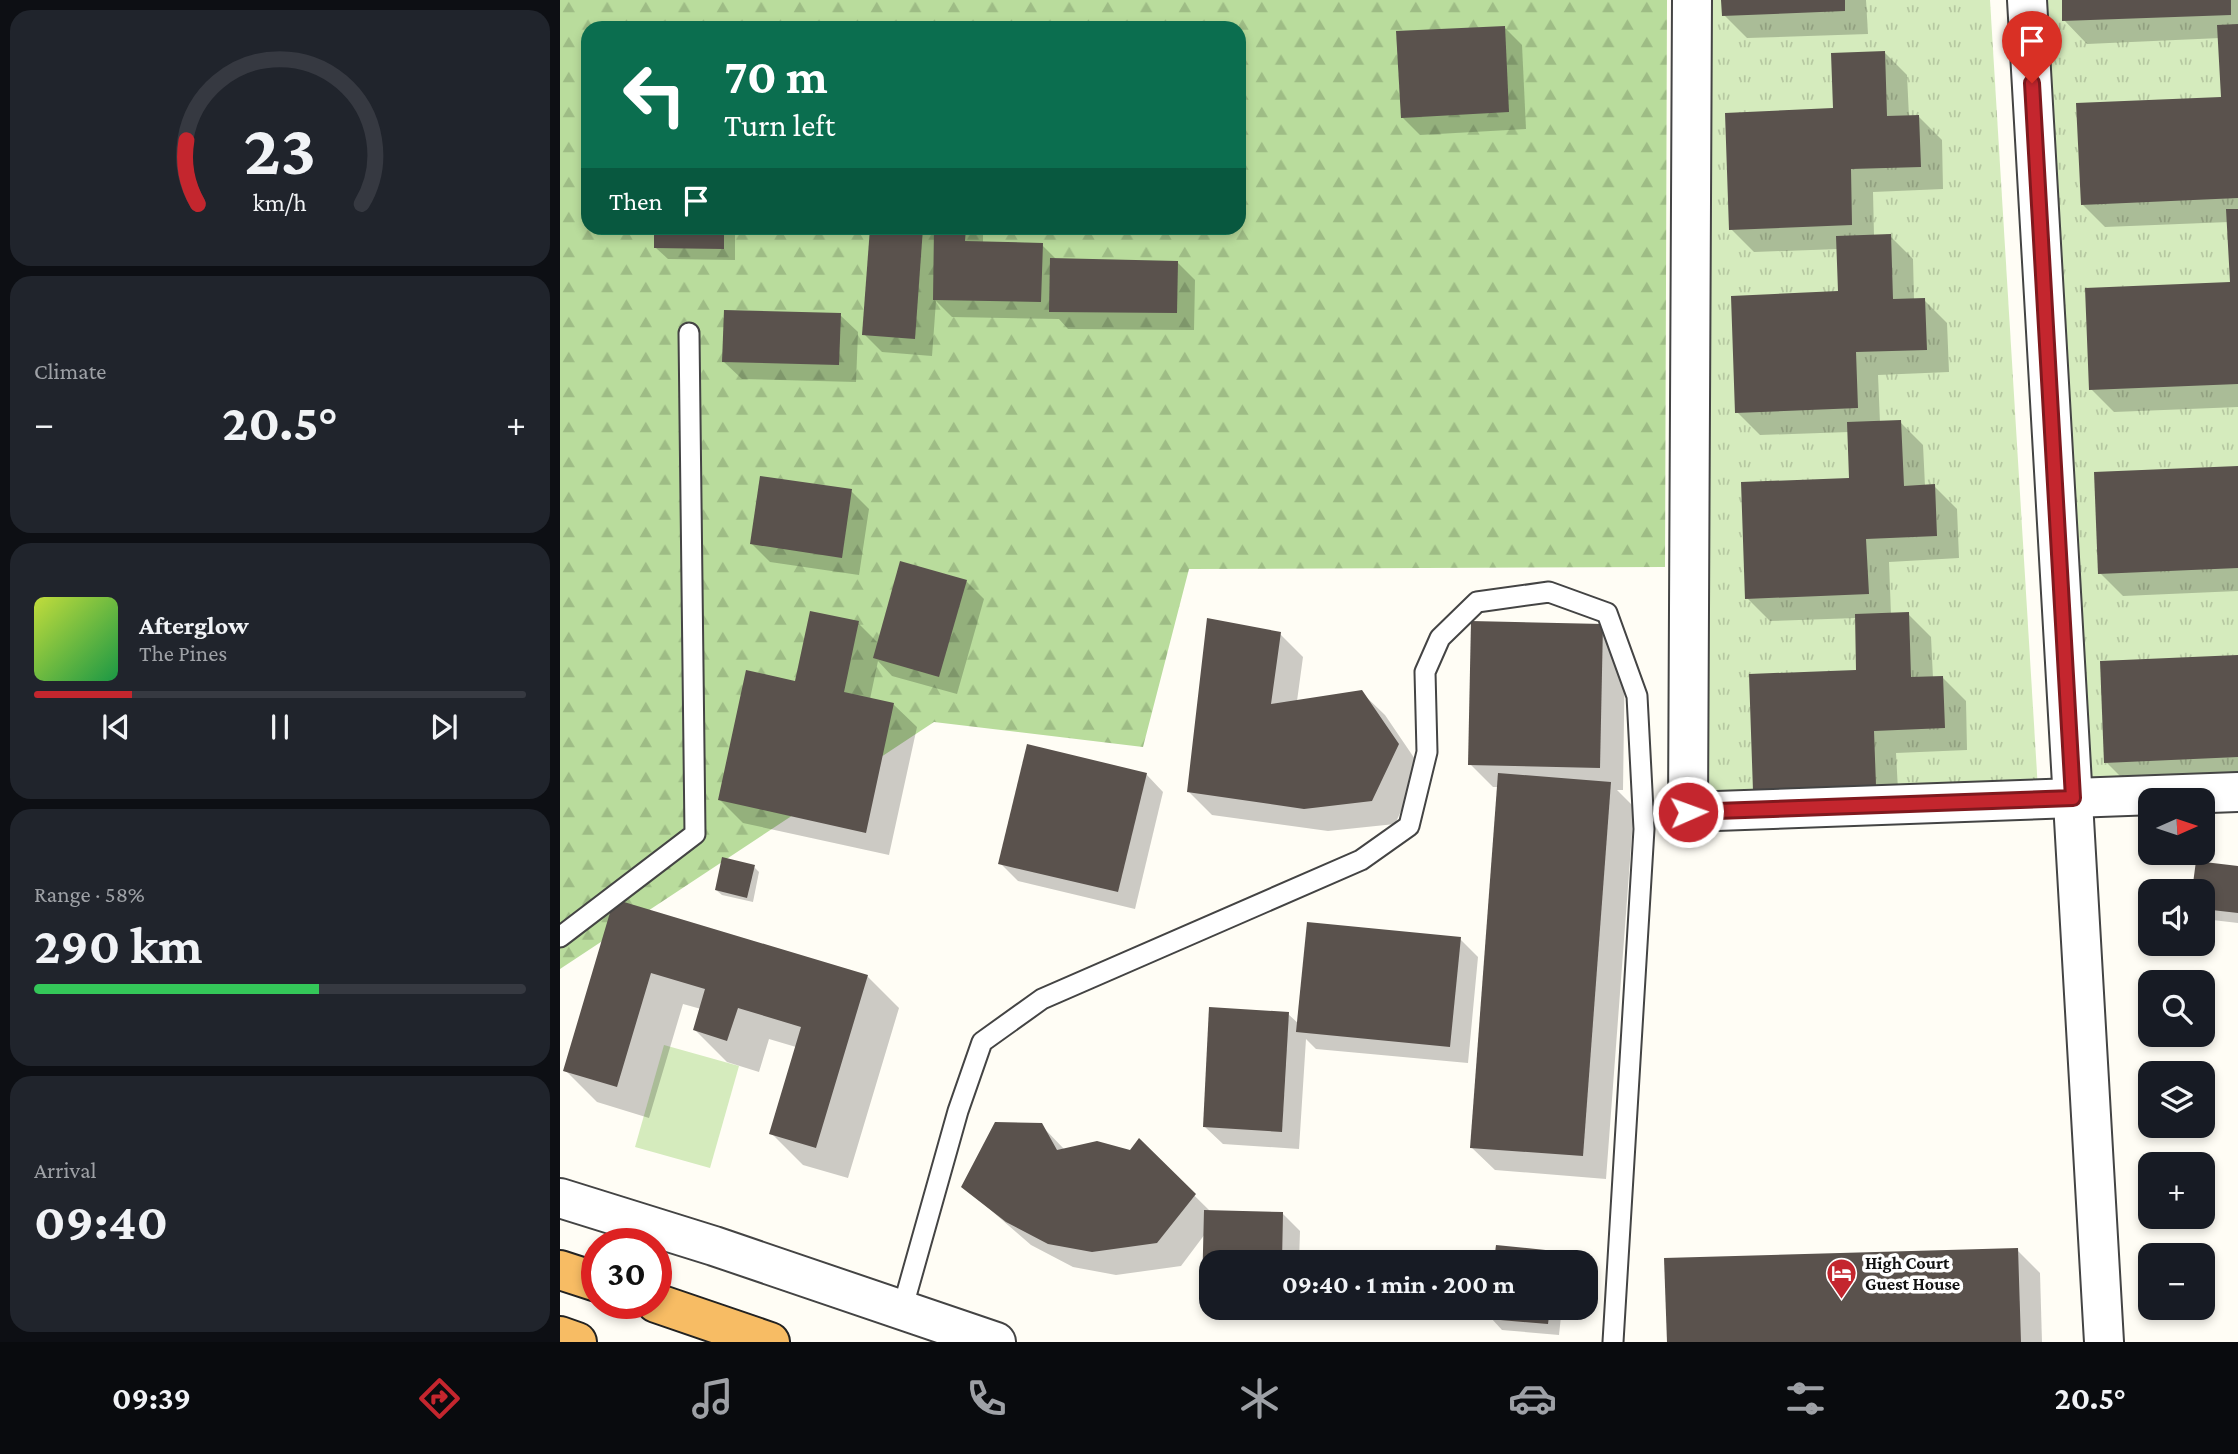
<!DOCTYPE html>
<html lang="en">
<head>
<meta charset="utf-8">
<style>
  :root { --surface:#171b24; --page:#20242c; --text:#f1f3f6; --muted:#9ea1a6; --line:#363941; --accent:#c4262e }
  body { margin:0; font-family:"Crimson Pro",serif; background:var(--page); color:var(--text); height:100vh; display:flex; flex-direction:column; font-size:26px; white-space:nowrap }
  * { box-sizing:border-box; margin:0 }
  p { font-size:23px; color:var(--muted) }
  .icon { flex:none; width:38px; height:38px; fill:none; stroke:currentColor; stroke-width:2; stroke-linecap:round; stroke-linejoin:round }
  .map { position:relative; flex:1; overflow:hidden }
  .side { display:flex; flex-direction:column; gap:10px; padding:10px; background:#0d0f14; width:560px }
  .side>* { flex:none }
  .hud { position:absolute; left:21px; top:21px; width:665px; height:214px; border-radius:21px; box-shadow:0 4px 10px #0003; background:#0b6e4f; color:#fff; overflow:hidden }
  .needle { width:46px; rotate:87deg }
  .controls { position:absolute; left:1578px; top:788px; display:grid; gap:14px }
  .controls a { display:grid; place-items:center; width:77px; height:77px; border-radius:14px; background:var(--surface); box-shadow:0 4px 10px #0003; font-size:35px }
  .speed { position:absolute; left:21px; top:1228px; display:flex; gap:14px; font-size:35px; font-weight:700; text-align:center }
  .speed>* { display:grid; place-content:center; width:91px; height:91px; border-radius:50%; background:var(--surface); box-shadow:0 4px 10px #0003; line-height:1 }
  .speed .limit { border:10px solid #d22; background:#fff; color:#111 }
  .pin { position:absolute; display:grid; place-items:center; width:60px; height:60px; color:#fff; margin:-72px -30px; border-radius:50% 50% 50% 0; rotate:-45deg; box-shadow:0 0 7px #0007 }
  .pin .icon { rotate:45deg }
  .me { position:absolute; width:77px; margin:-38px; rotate:88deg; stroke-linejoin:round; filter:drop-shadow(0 0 5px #0008) }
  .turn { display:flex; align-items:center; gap:24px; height:147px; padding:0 28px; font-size:32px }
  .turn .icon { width:91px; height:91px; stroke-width:2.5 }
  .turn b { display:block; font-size:49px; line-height:60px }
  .then { display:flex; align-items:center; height:66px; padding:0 28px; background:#0003; gap:14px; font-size:26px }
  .big { font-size:52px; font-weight:700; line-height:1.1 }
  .side .card { flex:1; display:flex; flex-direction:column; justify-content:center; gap:10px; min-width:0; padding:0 24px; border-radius:21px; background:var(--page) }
  .side .dial { align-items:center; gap:0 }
  .dial svg { height:182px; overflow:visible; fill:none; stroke:var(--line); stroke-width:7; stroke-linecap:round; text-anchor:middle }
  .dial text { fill:var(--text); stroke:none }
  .song { display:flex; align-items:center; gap:21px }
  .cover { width:84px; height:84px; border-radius:10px; background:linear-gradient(135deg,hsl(70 70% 55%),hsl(140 70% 35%)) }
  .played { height:7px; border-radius:4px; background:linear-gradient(90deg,var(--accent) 20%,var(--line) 20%) }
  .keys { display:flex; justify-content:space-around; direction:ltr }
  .heat { display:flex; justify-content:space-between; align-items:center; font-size:38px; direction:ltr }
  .charge { height:10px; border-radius:5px; background:linear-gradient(90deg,#34c759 58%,var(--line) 0) }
  .trip { position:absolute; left:639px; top:1250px; width:399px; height:70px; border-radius:21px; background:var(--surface); box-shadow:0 4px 10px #0003; font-weight:700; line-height:70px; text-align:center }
  .tab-bar { display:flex; height:112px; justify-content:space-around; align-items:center; background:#090b0e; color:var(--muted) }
  .tab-bar .icon { width:49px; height:49px }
  .tab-bar .on { color:var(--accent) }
  .tab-bar b { font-size:32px; color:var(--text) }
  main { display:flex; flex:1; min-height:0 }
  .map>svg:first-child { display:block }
  .grass { fill:url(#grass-tufts) }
  .forest { fill:url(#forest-firs); fill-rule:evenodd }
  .park { fill:#d5ebbd }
  .shadow { fill:#0003 }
  .building { fill:#5a524d }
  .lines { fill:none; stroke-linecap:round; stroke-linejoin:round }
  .service-casing { stroke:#444; stroke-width:23 }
  .minor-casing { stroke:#444; stroke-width:42 }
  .tertiary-casing { stroke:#444; stroke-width:42 }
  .trunk-casing { stroke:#222; stroke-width:42 }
  .service { stroke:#fff; stroke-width:19 }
  .minor { stroke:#fff; stroke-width:38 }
  .tertiary { stroke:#fff; stroke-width:38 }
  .trunk { stroke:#f7bc64; stroke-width:38 }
  .route-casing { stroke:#7f191e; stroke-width:18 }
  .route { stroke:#c4262e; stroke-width:12 }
  .labels { text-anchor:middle; stroke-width:7; stroke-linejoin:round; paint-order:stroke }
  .poi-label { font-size:18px; font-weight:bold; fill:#111; stroke:#fff; text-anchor:start }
</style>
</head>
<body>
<main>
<section class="side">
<div class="card dial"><svg viewBox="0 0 100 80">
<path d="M14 69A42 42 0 1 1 86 69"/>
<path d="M14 69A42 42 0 0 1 9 41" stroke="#c4262e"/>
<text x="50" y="56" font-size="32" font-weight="700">23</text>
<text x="50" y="72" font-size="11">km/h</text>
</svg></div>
<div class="card"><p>Climate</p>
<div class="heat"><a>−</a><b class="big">20.5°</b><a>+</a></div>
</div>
<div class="card">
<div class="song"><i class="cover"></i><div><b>Afterglow</b><p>The Pines</p></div></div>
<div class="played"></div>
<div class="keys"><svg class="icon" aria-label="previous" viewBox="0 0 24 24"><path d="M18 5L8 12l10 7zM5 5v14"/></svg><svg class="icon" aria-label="pause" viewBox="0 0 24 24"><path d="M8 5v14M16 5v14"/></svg><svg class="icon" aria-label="next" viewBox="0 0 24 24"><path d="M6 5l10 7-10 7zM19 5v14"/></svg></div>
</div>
<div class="card"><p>Range · 58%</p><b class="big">290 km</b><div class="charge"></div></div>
<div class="card"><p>Arrival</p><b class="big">09:40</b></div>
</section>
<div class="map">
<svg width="1678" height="1342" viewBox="0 0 1678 1342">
  <defs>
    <pattern id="grass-tufts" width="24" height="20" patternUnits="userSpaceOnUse" patternTransform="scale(1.75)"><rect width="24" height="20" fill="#d5ebbd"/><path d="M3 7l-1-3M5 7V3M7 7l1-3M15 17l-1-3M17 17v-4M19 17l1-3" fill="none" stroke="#b6c8a1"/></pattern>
    <pattern id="forest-firs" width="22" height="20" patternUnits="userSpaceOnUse" patternTransform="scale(1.75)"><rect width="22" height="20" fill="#b9dc9c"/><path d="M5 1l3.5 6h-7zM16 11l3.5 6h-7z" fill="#9ebc85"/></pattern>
  </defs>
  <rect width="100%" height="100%" fill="#fffdf5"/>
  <!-- grass -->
  <g class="grass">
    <polygon points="1146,0 1430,0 1478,790 1149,803"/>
    <polygon points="1486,0 1678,0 1678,778 1524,786"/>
  </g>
  <!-- forest -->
  <path class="forest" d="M0,0H1107L1105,567L629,569L583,747L374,722L0,969ZM28,28H679V228H28Z"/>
  <!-- park -->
  <polygon class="park" points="104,1045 179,1066 150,1168 75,1147"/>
  <!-- shadow -->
  <g class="shadow">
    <polygon points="1163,0 1306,0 1308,34 1187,38 1164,15"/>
    <polygon points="1504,0 1678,0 1678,415 1678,407 1554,412 1531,389 1671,283 1669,222 1545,227 1522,204 1662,99 1660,38 1527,44 1504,20"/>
    <polygon points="944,27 962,45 966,129 860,135 842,117"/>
    <polygon points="1324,52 1347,75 1349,117 1359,117 1382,140 1383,189 1313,192 1314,236 1330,236 1353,259 1354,300 1364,300 1387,323 1389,372 1318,375 1320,423 1340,422 1363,445 1365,486 1374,486 1397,509 1399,558 1329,562 1331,615 1348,614 1371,637 1373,678 1383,678 1406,701 1407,750 1336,753 1339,809 1218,813 1298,672 1296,618 1210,621 1187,598 1290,480 1289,432 1200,435 1177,412 1280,293 1278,249 1194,252 1171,229"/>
    <polygon points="96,228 175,228 175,260 108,259 96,248"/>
    <polygon points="312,228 420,228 423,231 423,243 482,245 497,260 617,262 635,280 634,330 508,329 499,319 392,317 376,301 372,356 322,352 304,334"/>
    <polygon points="280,315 298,332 296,382 182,379 164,362"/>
    <polygon points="1678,468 1678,591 1563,596 1540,573"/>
    <polygon points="291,491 309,509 299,575 210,562 192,544"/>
    <polygon points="406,581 424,599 397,694 332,676 318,661 310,699 333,704 357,727 329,855 183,823 160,800 236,683 298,623 319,644"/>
    <polygon points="1042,625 1065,648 1063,790 1057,790 1074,807 1046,1179 935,1170 911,1147 938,787 933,787 910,764"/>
    <polygon points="720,634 743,657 737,701 801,692 825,715 861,768 835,824 768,831 652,815 629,792"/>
    <polygon points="1678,657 1678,780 1569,785 1546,762"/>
    <polygon points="586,774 603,792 575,909 458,881 440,863"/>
    <polygon points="194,867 199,872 193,902 162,895 156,890"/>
    <polygon points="1678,868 1678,923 1644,919 1643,891"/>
    <polygon points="55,901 307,976 339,1008 288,1178 243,1165 211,1133 236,1047 209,1039 199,1072 167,1062 135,1030 141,1009 123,1004 89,1118 37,1102 5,1070"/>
    <polygon points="900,939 918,957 908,1063 756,1049 746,1039 739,1149 663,1144 645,1127 728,1014 739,1024"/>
    <polygon points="481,1125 504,1149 571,1152 579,1141 651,1212 722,1213 740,1231 739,1262 651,1262 651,1299 644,1291 645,1234 621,1266 556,1275 513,1267 471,1245 403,1186"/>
    <polygon points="1457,1250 1480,1273 1482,1342 1109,1342"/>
    <polygon points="994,1253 1003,1262 936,1262"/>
    <polygon points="660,1307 738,1307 738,1311 662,1309"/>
    <polygon points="932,1307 1002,1307 999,1335 942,1330 931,1318"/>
  </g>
  <!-- building -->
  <g class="building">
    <polygon points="1161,0 1285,0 1285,11 1162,16"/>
    <polygon points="1502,0 1671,0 1671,15 1502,21"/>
    <polygon points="1678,24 1678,198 1521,205 1516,103 1661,97 1657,25"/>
    <polygon points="945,26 949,112 841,118 836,31"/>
    <polygon points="1325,51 1327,116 1359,115 1361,167 1291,169 1292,225 1169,230 1165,113 1273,108 1271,53"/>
    <polygon points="1666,209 1678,209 1678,384 1529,390 1525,288 1670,282"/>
    <polygon points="94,228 164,228 164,249 94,248"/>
    <polygon points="310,228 363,228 355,339 302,335"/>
    <polygon points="374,228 406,228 405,241 483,243 481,302 373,300"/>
    <polygon points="1331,234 1333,299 1365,298 1367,350 1296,352 1298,408 1175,413 1171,296 1278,291 1276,236"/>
    <polygon points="490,258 618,261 617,313 489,312"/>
    <polygon points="164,310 281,313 279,365 162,362"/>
    <polygon points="1341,420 1344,486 1375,484 1377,536 1306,539 1309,594 1185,599 1181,482 1289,478 1287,422"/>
    <polygon points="1678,466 1678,568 1538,574 1534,472"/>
    <polygon points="200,476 292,489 282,558 190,544"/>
    <polygon points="340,561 407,580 379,677 313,658"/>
    <polygon points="250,611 299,621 284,692 334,703 306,833 158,800 186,670 235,681"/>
    <polygon points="1349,612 1351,677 1383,676 1385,728 1314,731 1316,786 1193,791 1189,674 1296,670 1295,614"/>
    <polygon points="647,618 721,632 711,704 802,690 839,744 812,801 744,809 627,792"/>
    <polygon points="911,621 1043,624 1040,768 908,765"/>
    <polygon points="1678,655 1678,757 1544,763 1540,661"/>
    <polygon points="467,744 587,773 558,892 438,864"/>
    <polygon points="938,773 1051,782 1023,1156 910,1148"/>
    <polygon points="162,857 195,865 187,898 155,890"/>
    <polygon points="1636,861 1678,866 1678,913 1643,909 1643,891 1632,891"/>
    <polygon points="54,899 308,975 256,1148 209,1134 241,1027 178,1008 167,1041 133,1030 145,989 91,973 57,1087 3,1071"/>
    <polygon points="747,922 901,937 890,1047 736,1032"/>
    <polygon points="649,1007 729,1012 722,1132 643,1127"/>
    <polygon points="435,1122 482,1123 497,1150 537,1141 570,1150 579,1138 636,1194 597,1243 532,1252 488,1244 446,1222 401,1187"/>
    <polygon points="644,1210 723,1212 722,1262 651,1262 651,1292 642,1292"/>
    <polygon points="936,1245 995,1251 994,1262 934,1262"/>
    <polygon points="1458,1248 1461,1342 1107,1342 1104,1258"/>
    <polygon points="930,1307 990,1307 988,1324 929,1319"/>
  </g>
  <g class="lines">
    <defs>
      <g id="service">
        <polyline points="0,937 135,834 129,333"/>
        <polyline points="342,1310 398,1111 422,1042 482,999 801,860 849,826 867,752 865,672 880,638 917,602 989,592 1047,613 1077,696 1084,829 1053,1342"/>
      </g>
      <g id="minor">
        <polyline points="1132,0 1128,812 1678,792"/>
        <polyline points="1467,0 1544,1342"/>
      </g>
      <polyline id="tertiary" points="0,1198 154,1246 436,1342"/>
      <g id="trunk">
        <polyline points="0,1270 37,1282"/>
        <polyline points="96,1303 210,1342"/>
        <polyline points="0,1336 17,1342"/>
      </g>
    </defs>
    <!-- service casing -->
    <use href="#service" class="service-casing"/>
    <!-- minor casing -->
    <use href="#minor" class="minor-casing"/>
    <!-- tertiary casing -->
    <use href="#tertiary" class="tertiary-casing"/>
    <!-- trunk casing -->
    <use href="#trunk" class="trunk-casing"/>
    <!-- service -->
    <use href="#service" class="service"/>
    <!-- minor -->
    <use href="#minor" class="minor"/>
    <!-- tertiary -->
    <use href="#tertiary" class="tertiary"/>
    <!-- trunk -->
    <use href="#trunk" class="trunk"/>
  </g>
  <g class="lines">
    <defs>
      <polyline id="route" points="1128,812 1513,798 1472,83"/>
    </defs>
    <!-- route casing -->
    <use href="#route" class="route-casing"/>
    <!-- route -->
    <use href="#route" class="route"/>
  </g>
  <!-- icons -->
  <defs>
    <symbol id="hotel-pin" viewBox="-11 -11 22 30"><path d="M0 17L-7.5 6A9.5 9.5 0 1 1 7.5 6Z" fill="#c4262e" stroke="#fff"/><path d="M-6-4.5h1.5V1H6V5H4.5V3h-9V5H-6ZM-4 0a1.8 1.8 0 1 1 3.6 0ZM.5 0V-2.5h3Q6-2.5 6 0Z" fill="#fff"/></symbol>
  </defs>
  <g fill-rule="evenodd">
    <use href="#hotel-pin" x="1264" y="1256" width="35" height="47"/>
  </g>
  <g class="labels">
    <!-- poi labels -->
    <g class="poi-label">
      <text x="1305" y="1269">High Court<tspan x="1305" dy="21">Guest House</tspan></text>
    </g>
  </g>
</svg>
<div class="controls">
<a><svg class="needle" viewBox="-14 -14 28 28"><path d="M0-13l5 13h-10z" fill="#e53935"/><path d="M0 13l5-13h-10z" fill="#9ea1a6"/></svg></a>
<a><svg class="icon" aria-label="sound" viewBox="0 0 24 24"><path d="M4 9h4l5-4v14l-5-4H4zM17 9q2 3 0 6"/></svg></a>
<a><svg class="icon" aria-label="search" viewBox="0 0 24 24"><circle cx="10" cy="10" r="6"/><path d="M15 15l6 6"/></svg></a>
<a><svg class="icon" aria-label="layers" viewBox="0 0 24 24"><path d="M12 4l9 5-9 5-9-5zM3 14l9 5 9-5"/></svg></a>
<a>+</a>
<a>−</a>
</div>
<div class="speed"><div class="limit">30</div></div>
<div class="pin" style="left:1472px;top:83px;background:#d93025"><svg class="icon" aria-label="arrive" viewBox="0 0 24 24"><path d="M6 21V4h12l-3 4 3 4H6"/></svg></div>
<svg class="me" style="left:1128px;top:812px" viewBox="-20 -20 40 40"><circle r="17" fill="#c4262e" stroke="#fff" stroke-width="3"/><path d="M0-11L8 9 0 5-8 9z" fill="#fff"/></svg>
<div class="trip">09:40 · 1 min · 200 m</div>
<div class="hud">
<div class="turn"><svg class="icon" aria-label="left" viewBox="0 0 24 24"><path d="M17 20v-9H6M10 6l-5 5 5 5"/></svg><div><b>70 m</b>Turn left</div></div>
<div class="then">Then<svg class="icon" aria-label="arrive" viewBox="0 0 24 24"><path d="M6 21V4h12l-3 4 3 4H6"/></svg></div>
</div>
</div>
</main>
<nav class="tab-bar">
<b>09:39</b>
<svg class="icon on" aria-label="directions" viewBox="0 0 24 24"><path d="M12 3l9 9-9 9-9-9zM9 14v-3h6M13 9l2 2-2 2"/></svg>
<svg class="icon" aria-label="music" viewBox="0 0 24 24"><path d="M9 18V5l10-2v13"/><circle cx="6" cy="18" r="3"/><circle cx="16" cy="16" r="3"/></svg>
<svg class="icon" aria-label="phone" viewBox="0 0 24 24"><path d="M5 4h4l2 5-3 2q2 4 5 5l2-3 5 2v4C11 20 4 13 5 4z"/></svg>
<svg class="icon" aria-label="climate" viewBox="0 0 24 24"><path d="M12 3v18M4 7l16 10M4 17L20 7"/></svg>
<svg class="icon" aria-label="car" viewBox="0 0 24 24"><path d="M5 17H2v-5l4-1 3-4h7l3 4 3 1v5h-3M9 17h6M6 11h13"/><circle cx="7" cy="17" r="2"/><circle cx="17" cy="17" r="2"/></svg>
<svg class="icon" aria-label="filters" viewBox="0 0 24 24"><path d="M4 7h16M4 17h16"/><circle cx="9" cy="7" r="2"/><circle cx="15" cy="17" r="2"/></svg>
<b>20.5°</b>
</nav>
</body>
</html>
